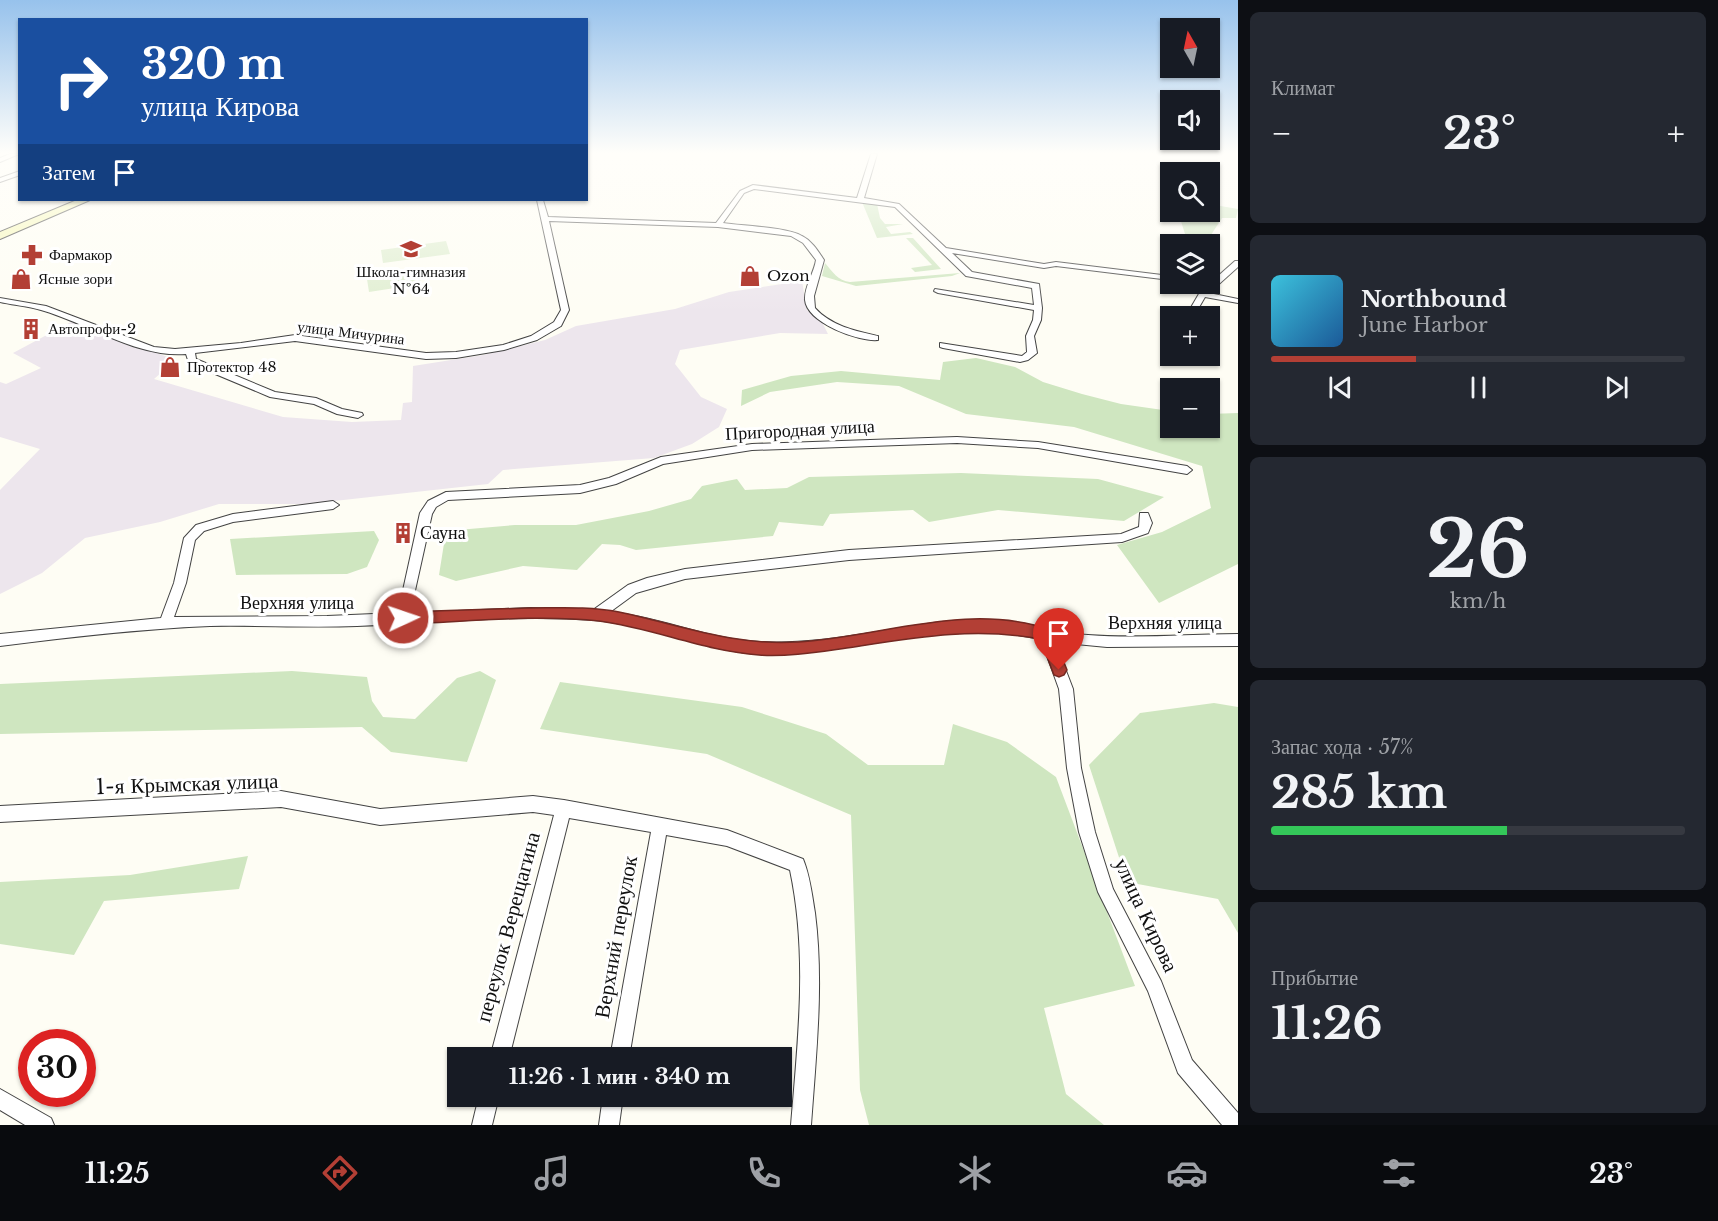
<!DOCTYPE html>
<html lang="ru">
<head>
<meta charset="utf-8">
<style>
  :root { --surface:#171b24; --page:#242831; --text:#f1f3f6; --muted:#9ea1a6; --line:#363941; --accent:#b33f35 }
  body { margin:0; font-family:"Libre Baskerville",serif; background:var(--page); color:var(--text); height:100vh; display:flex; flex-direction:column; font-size:22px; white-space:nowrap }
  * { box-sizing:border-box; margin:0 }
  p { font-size:20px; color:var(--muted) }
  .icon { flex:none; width:33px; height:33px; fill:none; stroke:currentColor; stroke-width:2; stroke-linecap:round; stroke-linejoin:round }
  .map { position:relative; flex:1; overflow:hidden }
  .drawer { display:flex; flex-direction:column; gap:12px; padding:12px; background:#0d0f14; width:480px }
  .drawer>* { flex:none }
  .top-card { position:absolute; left:18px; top:18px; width:570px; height:183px; border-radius:0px; box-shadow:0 2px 4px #0004; background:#1a4fa0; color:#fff; overflow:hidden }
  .needle { width:39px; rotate:351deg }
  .tools { position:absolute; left:1160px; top:18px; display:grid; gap:12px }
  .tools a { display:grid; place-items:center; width:60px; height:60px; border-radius:0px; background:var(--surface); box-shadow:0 2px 4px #0004; font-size:30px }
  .speed { position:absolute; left:18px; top:1029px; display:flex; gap:12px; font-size:30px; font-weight:700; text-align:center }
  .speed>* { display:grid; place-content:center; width:78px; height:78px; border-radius:50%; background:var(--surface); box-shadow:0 2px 4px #0004; line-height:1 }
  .speed .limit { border:9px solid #d22; background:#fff; color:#111 }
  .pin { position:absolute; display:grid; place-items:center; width:51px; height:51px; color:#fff; margin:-62px -26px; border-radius:50% 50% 50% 0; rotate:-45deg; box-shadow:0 0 6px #0007 }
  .pin .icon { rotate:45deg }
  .me { position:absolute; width:66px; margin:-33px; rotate:87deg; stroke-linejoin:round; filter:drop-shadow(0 0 4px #0008) }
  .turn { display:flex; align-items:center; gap:21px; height:126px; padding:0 24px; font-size:27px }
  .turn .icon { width:78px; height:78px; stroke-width:2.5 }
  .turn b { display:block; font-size:42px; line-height:51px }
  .then { display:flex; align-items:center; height:57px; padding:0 24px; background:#0003; gap:12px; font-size:22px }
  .big { font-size:45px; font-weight:700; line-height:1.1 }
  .drawer .widget { flex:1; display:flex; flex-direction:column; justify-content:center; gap:9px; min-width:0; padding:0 21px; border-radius:9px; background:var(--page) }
  .drawer .dial { align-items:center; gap:0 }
  .dial b { font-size:78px; line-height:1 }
  .song { display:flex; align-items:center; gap:18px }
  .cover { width:72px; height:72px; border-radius:9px; background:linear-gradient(135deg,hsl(190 70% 55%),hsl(210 70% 35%)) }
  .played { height:6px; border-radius:3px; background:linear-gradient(90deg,var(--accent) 35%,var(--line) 35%) }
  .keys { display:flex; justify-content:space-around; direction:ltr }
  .heat { display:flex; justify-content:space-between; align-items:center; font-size:33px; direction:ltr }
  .charge { height:9px; border-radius:4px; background:linear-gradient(90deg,#34c759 57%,var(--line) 0) }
  .trip { position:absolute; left:447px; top:1047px; width:345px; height:60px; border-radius:0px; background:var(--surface); box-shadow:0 2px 4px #0004; font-weight:700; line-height:60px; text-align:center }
  .tab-bar { display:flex; height:96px; justify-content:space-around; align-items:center; background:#090b0e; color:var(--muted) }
  .tab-bar .icon { width:42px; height:42px }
  .tab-bar .on { color:var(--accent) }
  .tab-bar b { font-size:27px; color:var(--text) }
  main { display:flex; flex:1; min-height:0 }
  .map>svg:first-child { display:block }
  .industrial { fill:#ede6ed }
  .green { fill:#cfe6c0 }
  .pitch { fill:#e0eed1 }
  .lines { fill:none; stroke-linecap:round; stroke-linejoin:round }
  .minor-casing { stroke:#434343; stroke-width:2 }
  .secondary-casing { stroke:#323232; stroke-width:2 }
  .minor { fill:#fff; fill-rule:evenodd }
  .secondary { fill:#f6f7b6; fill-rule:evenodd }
  .route { fill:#b33f35; stroke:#742922; stroke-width:1.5 }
  .labels { text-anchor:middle; stroke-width:6; stroke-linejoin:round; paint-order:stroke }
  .far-poi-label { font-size:15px; fill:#101010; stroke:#fff; text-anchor:start }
  .far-street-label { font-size:15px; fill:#101010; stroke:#fff }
  .street-label { font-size:18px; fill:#101010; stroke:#fff }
  .poi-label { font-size:18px; fill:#101010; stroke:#fff; text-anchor:start }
  .near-street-label { font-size:21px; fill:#101010; stroke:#fff }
</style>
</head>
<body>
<main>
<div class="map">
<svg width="1238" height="1125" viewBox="0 0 1238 1125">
  <rect width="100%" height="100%" fill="#fefdf4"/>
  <!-- industrial -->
  <polygon class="industrial" points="802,281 807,310 822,322 828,334 780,333 680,350 675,364 701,397 727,409 719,427 692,444 654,458 503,470 488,484 307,504 219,504 160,522 85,538 42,573 0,594 0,490 40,449 0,437 0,382 6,384 41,368 13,353 71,322 176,360 154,379 283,417 352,422 401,420 403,403 412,402 413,366 483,355 545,340 576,326 675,309 729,292"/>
  <!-- green -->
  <g class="green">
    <polygon points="862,202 877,204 880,218 885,224 903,224 886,227 891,234 910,232 913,234 877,238"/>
    <polygon points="1209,204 1238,209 1236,218 1222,218 1209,238 1186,237 1178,212 1209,212"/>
    <polygon points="906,238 913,238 941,269 915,272 911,268 932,265"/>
    <path d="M825,263C832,271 838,281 850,282L960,273L952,276L856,286L822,276Z"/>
    <polygon points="976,358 1015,367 1043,382 1082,394 1121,404 1170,411 1170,428 1209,428 1209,414 1238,413 1238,564 1159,603 1117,545 1162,532 1211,508 1202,466 1074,427 966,414 899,386 837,382 770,392 741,406 742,390 791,376 841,371 940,380 943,362"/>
    <polygon points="961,473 1098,479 1164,497 1124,521 998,510 929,522 913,510 830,514 823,526 779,522 773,536 636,550 620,545 602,544 577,570 523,566 456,581 439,575 446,531 515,525 576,525 649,511 691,499 702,486 737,479 745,490 787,488 809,477"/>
    <polygon points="374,531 379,540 367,567 347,574 236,575 230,539"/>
    <polygon points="292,671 367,677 372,701 383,717 415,719 457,678 480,671 496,680 467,762 391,752 362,727 0,734 0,684"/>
    <polygon points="560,682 742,707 826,734 868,765 944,765 953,724 1007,742 1056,777 1135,986 1044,1008 1066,1094 1104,1125 869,1125 860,1090 851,815 707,754 540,729"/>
    <polygon points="1214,703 1238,707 1238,933 1218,899 1127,882 1089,765 1140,713"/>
    <polygon points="248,856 239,889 104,901 74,955 0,944 0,882 130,875"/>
  </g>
  <!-- pitch -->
  <g class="pitch">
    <polygon points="446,241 450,254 383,263 381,250"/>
    <polygon points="418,271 421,284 369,292 367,279"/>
  </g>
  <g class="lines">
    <defs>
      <g id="minor">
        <polygon points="10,154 19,154 0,162 0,158"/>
        <path d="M871,154H877L864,198L899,204L946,248L1044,264L1056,262L1170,276V280L1056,266L1044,268L952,253L972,272L1039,284L1042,308L1041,320L1034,336L1037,353L1028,360L1020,362L943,348L940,347V343L1022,356L1027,352L1026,336L1033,320L1034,310L938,293L934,291L935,289L1034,305L1032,288L966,276L895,207L754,189L744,193L723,223C742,226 787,227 802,236C812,241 818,251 824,260L814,296L815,308C831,326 856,331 878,336V340C859,342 807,323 805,300C804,287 814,273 816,260L803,243L791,236L718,227L549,221L569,310L561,326L537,340L504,350L456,358L426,359L295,341L195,353L196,359L275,392L316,398L342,409L362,413L363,415L358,418L337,414L314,404L270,397L189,363L186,354C137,358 87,323 41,310C28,306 13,305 0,302V298L46,306L154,347L175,349L241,343L295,335L426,353L456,352L503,345L531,336L554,322L561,310L537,200H543L548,217L716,223L740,191L753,185L857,198Z"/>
        <polygon points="20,171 20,175 0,182 0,178"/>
        <polygon points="1235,261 1238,261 1238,267 1209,293 1238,299 1238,303 1205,297 1194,316 1186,316 1200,292"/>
        <path d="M957,437L1038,442L1187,466L1192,470L1187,474L1038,448L957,443L752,450L663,464L616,484L580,493L448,500L436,507L432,514L410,613L531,608L593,610L628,585L647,578L685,569L849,550L1121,534L1139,527L1140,513H1148L1152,523L1148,533L1122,542L849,560L685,579L636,593L610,612C661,617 709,640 760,642C833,646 904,622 977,621C1015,620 1051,633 1088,635C1138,639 1188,634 1238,634V646L1107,647L1055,642L1073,689L1081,768L1095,832L1113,889L1161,981L1192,1060L1238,1113V1125H1222L1178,1073L1148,991L1098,892L1079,832L1067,768L1059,689L1041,639C1020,635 999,631 978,631C906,632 836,655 764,654C705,652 652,625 594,620C515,614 436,623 357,626C308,628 259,625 210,626C139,629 70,637 0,646V634L161,618L174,583L184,538L196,525L233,514L333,501L339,505L333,509L233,522L204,531L195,540L186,583L174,617L327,616L398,613L420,513L428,501L446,492L580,485L609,478L661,457L752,444Z"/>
        <path d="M281,791L380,809L533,796L564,800L727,830L803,859C810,876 812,895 815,913C824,983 816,1055 811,1125H791C798,1040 808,955 790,870L727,846L666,835L629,1058H610L651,832L569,818L509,1058H490L554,815L533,812L380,825L281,807L0,822V806Z"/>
        <polygon points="0,1089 51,1118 54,1125 25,1125 0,1110"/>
        <polygon points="479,1096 499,1096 492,1125 472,1125"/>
        <polygon points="603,1096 623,1096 619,1125 599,1125"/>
      </g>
      <polygon id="secondary" points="77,200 90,200 0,239 0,232"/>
    </defs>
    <!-- minor casing -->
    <use href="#minor" class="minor-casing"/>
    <!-- secondary casing -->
    <use href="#secondary" class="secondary-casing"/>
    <!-- minor -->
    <use href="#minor" class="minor"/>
    <!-- secondary -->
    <use href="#secondary" class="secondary"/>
  </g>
  <!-- sky -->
  <linearGradient id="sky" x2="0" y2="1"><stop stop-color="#97c2ec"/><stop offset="0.49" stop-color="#fffefa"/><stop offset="1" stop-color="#fffefa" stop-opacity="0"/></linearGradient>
  <rect width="1238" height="312" fill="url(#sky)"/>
  <!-- route -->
  <path class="route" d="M528,608C558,608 589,606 619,612C681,625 732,646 798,642C880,637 969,601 1051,630L1067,670L1064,675L1059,677L1054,675L1040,639C976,627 918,637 854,647C823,651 791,657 759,655C704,651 653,628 599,621C537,614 465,622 403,624L397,622L395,618L397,614L403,612Z"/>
  <!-- icons -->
  <defs>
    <symbol id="school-bare" viewBox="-9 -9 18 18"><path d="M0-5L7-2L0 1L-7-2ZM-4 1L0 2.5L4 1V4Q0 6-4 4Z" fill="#b33f35" stroke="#fff" stroke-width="2.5" paint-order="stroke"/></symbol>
    <symbol id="pharmacy-bare" viewBox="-9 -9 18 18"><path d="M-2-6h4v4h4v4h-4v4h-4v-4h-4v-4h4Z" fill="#b33f35" stroke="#fff" stroke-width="2.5" paint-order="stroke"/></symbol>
    <symbol id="shop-bare" viewBox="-9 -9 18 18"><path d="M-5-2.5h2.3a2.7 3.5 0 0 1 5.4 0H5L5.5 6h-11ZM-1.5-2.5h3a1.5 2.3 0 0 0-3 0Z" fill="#b33f35" stroke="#fff" stroke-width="2.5" paint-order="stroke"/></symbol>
    <symbol id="building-bare" viewBox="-9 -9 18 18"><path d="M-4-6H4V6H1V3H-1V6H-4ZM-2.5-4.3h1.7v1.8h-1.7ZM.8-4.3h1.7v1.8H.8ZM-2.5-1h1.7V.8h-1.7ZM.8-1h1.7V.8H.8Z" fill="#b33f35" stroke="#fff" stroke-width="2.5" paint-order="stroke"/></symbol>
  </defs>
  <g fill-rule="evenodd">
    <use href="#school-bare" x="396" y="234" width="30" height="30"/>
    <use href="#pharmacy-bare" x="17" y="240" width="30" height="30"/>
    <use href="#shop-bare" x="735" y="261" width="30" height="30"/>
    <use href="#shop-bare" x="6" y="264" width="30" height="30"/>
    <use href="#building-bare" x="16" y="314" width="30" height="30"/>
    <use href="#shop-bare" x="155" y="352" width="30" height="30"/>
    <use href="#building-bare" x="388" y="518" width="30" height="30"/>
  </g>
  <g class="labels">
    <!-- far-poi labels -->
    <g class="far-poi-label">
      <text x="49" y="260">Фармакор</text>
      <text x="411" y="277" text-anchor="middle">Школа-гимназия<tspan x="411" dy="17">№64</tspan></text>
      <text x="767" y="281">Ozon</text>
      <text x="38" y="284">Ясные зори</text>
      <text x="48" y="334">Автопрофи-2</text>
      <text x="187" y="372">Протектор 48</text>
    </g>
    <!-- far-street labels -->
    <g class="far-street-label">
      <text transform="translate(351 333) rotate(7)" y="5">улица Мичурина</text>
    </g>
    <!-- street labels -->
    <g class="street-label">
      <text transform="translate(800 430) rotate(-3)" y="6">Пригородная улица</text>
      <text x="297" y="609">Верхняя улица</text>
      <text x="1165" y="629">Верхняя улица</text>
    </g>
    <!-- poi labels -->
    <g class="poi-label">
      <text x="420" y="539">Сауна</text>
    </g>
    <!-- near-street labels -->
    <g class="near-street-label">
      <text transform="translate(187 784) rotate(-2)" y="7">1-я Крымская улица</text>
      <text transform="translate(1146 915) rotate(65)" y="7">улица Кирова</text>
      <text transform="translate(508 927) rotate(-75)" y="7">переулок Верещагина</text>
      <text transform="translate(616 937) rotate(-80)" y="7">Верхний переулок</text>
    </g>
  </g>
</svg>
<div class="tools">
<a><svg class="needle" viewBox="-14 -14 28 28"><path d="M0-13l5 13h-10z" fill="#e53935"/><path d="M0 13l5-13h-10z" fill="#9ea1a6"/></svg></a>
<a><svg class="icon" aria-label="sound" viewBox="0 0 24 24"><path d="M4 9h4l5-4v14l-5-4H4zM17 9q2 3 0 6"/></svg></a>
<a><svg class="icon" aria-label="search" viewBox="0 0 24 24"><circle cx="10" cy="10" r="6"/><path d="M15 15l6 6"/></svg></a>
<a><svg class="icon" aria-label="layers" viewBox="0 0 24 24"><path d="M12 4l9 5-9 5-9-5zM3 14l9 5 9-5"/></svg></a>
<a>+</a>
<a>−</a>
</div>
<div class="speed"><div class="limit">30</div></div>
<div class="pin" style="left:1059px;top:670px;background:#d93025"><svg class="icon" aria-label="arrive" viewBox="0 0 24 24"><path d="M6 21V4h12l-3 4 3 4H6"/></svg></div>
<svg class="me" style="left:403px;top:618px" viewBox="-20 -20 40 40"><circle r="17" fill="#b33f35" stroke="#fff" stroke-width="3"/><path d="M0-11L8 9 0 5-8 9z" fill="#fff"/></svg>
<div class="trip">11:26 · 1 мин · 340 m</div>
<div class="top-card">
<div class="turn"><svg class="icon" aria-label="right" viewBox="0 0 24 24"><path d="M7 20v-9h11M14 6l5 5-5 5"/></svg><div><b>320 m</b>улица Кирова</div></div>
<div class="then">Затем<svg class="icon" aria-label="arrive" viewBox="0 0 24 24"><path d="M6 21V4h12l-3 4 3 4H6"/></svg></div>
</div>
</div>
<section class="drawer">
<div class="widget"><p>Климат</p>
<div class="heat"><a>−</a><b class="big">23°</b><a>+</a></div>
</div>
<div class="widget">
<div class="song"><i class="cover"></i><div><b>Northbound</b><p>June Harbor</p></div></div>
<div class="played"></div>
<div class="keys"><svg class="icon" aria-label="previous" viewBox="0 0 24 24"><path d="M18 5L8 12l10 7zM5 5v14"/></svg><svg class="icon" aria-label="pause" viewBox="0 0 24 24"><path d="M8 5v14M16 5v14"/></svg><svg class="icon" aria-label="next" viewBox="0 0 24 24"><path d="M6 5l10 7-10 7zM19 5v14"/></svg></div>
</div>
<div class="widget dial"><b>26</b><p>km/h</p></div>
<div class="widget"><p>Запас хода · 57%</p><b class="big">285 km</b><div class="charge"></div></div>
<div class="widget"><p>Прибытие</p><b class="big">11:26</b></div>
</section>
</main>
<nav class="tab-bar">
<b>11:25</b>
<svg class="icon on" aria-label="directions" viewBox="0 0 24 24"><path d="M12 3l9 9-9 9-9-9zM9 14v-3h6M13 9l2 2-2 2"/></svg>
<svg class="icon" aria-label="music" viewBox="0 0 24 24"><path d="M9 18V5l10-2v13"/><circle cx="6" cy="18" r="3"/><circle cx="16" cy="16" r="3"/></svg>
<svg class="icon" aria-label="phone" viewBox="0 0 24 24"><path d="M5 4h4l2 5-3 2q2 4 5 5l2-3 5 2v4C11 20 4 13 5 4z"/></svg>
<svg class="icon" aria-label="climate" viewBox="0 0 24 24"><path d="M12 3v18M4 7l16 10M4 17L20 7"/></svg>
<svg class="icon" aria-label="car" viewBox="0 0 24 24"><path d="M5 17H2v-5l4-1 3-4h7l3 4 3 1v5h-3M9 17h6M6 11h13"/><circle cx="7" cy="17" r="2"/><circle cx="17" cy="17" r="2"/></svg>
<svg class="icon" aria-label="filters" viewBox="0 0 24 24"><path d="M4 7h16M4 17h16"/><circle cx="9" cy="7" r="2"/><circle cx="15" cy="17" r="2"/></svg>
<b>23°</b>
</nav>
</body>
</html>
